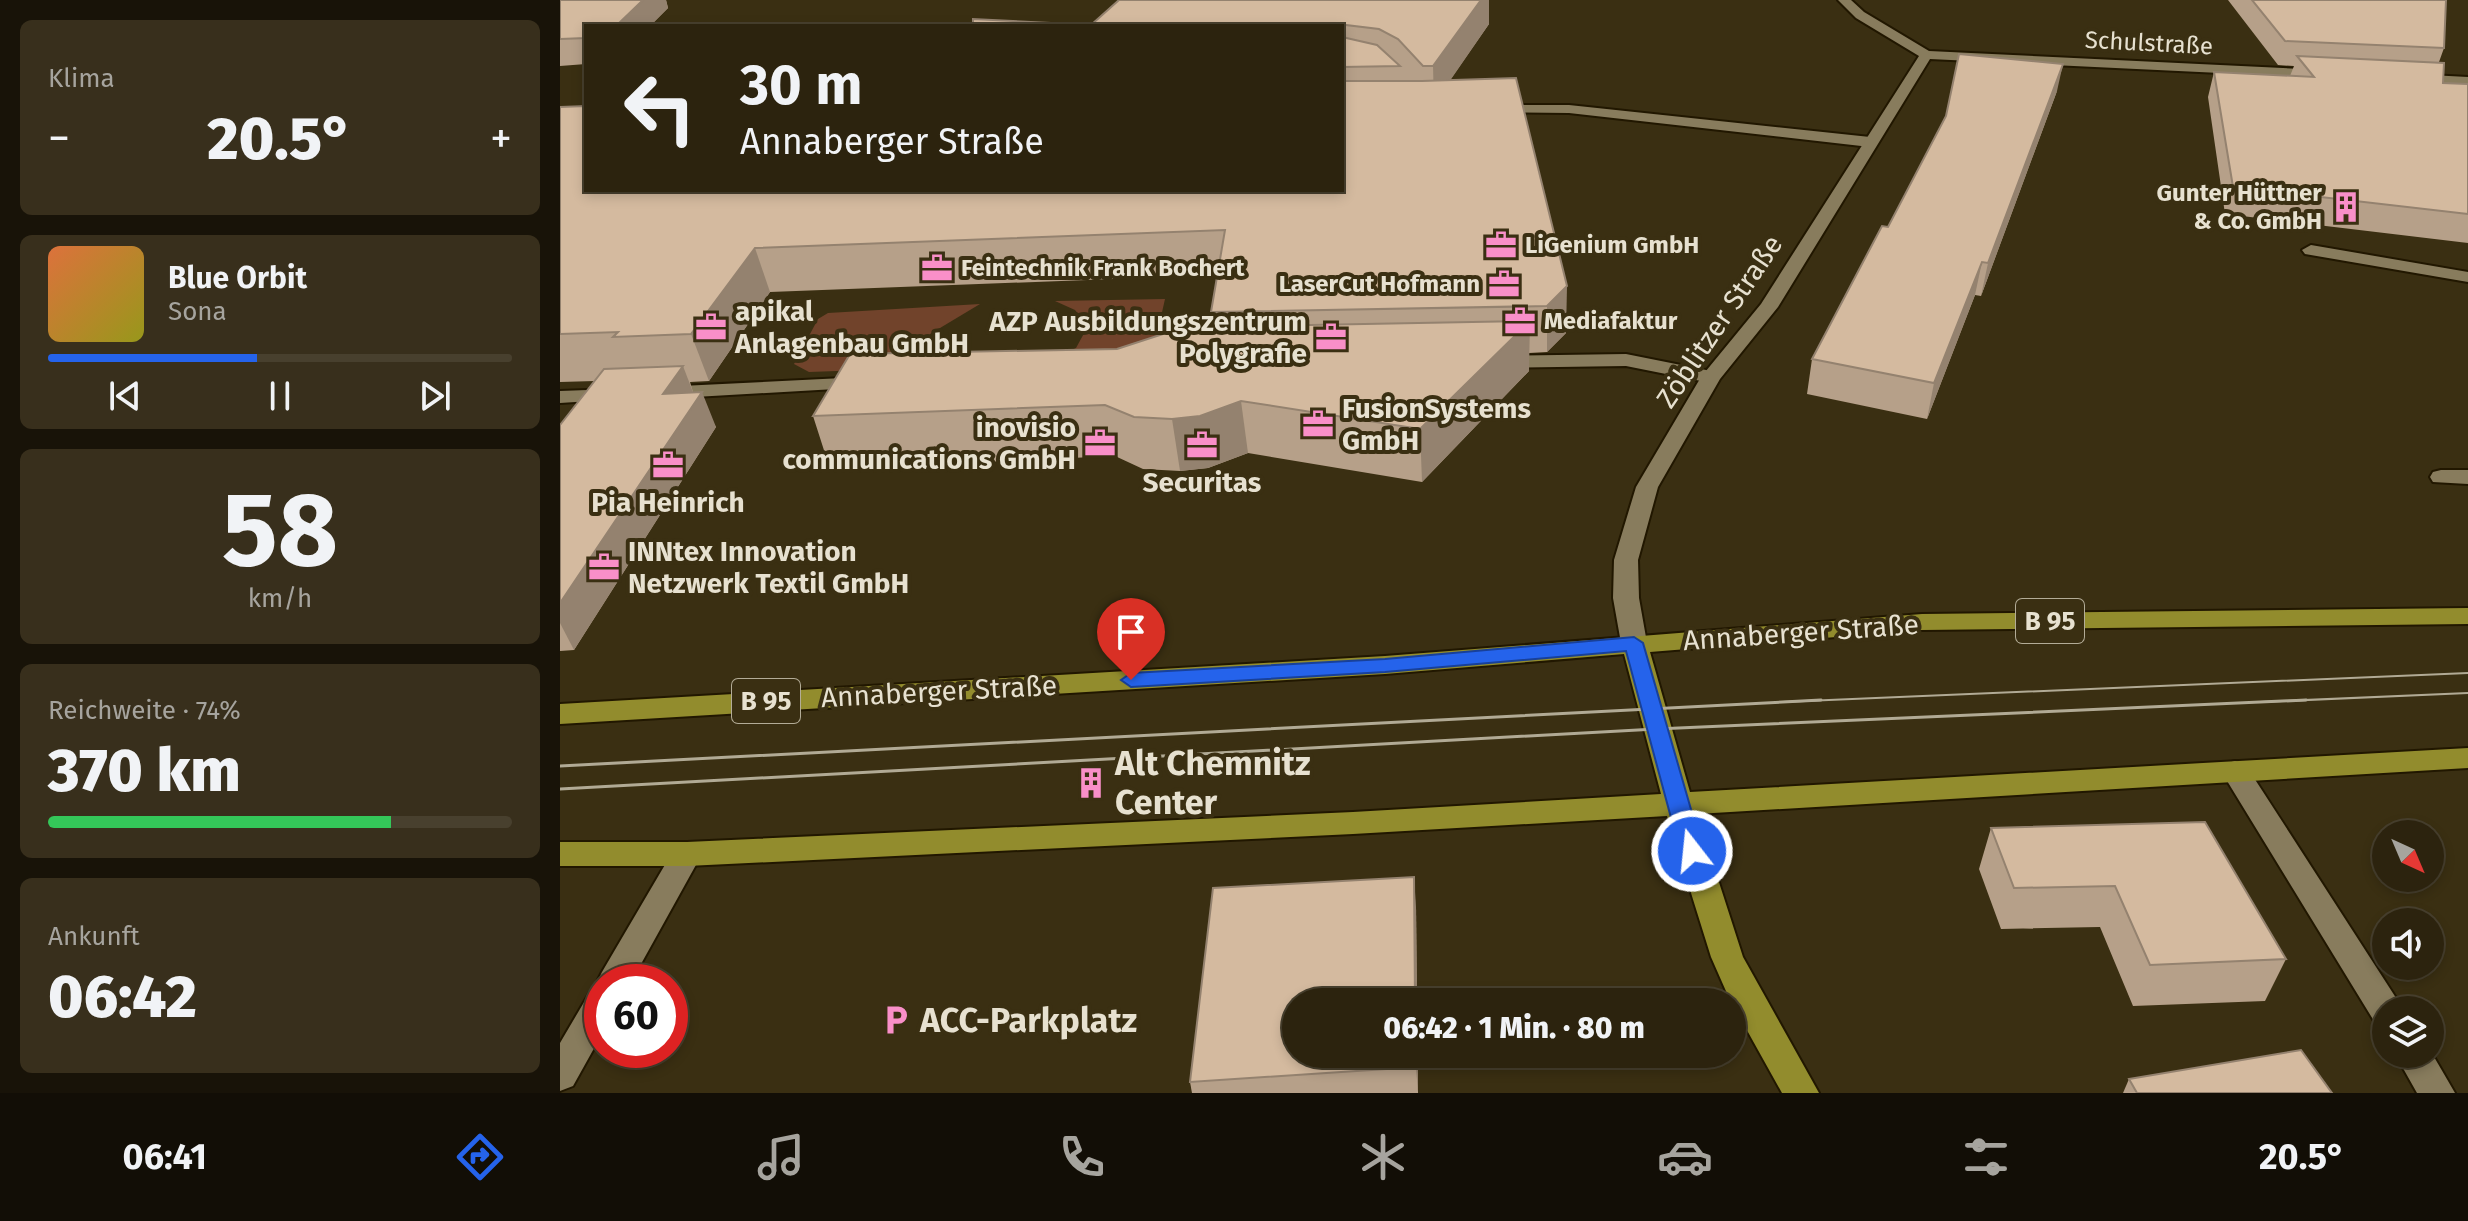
<!DOCTYPE html>
<html lang="de">
<head>
<meta charset="utf-8">
<style>
  :root { --surface:#2c230e; --page:#382f1c; --text:#f1f3f6; --muted:#a6a49e; --line:#48402e; --accent:#2563eb }
  body { margin:0; font-family:"Fira Sans",sans-serif; background:var(--page); color:var(--text); height:100vh; display:flex; flex-direction:column; font-size:30px; white-space:nowrap }
  * { box-sizing:border-box; margin:0 }
  p { font-size:26px; color:var(--muted) }
  .icon { flex:none; width:44px; height:44px; fill:none; stroke:currentColor; stroke-width:2; stroke-linecap:round; stroke-linejoin:round }
  .map { position:relative; flex:1; overflow:hidden }
  .panel { display:flex; flex-direction:column; gap:20px; padding:20px; background:#181308; width:560px }
  .panel>* { flex:none }
  .hud { position:absolute; left:24px; top:24px; width:760px; height:168px; border-radius:0px; box-shadow:0 4px 12px #0003,0 0 0 2px var(--line); background:#2c230e; color:var(--text); overflow:hidden }
  .needle { width:52px; rotate:136deg }
  .fabs { position:absolute; left:1812px; top:820px; display:grid; gap:16px }
  .fabs a { display:grid; place-items:center; width:72px; height:72px; border-radius:50%; background:var(--surface); box-shadow:0 4px 12px #0003,0 0 0 2px var(--line); font-size:40px }
  .speed { position:absolute; left:24px; top:964px; display:flex; gap:16px; font-size:40px; font-weight:700; text-align:center }
  .speed>* { display:grid; place-content:center; width:104px; height:104px; border-radius:50%; background:var(--surface); box-shadow:0 4px 12px #0003,0 0 0 2px var(--line); line-height:1 }
  .speed .limit { border:12px solid #d22; background:#fff; color:#111 }
  .pin { position:absolute; display:grid; place-items:center; width:68px; height:68px; color:#fff; margin:-82px -34px; border-radius:50% 50% 50% 0; rotate:-45deg; box-shadow:0 0 8px #0007 }
  .pin .icon { rotate:45deg }
  .me { position:absolute; width:88px; margin:-44px; rotate:344deg; stroke-linejoin:round; filter:drop-shadow(0 0 6px #0008) }
  .turn { display:flex; align-items:center; gap:28px; height:168px; padding:0 24px; font-size:36px }
  .turn .icon { width:104px; height:104px; stroke-width:2.5 }
  .turn b { display:block; font-size:56px; line-height:68px }
  .big { font-size:60px; font-weight:800; line-height:1.1 }
  .panel .card { flex:1; display:flex; flex-direction:column; justify-content:center; gap:12px; min-width:0; padding:0 28px; border-radius:12px; background:var(--page) }
  .panel .dial { align-items:center; gap:0 }
  .dial b { font-size:104px; line-height:1 }
  .song { display:flex; align-items:center; gap:24px }
  .cover { width:96px; height:96px; border-radius:12px; background:linear-gradient(135deg,hsl(20 70% 55%),hsl(60 70% 35%)) }
  .played { height:8px; border-radius:4px; background:linear-gradient(90deg,var(--accent) 45%,var(--line) 45%) }
  .keys { display:flex; justify-content:space-around; direction:ltr }
  .heat { display:flex; justify-content:space-between; align-items:center; font-size:44px; direction:ltr }
  .charge { height:12px; border-radius:6px; background:linear-gradient(90deg,#34c759 74%,var(--line) 0) }
  .trip { position:absolute; left:722px; top:988px; width:464px; height:80px; border-radius:40px; background:var(--surface); box-shadow:0 4px 12px #0003,0 0 0 2px var(--line); font-weight:800; line-height:80px; text-align:center }
  .tab-bar { display:flex; height:128px; justify-content:space-around; align-items:center; background:#120e06; color:var(--muted) }
  .tab-bar .icon { width:56px; height:56px }
  .tab-bar .current { color:var(--accent) }
  .tab-bar b { font-size:36px; color:var(--text) }
  main { display:flex; flex:1; min-height:0 }
  .map>svg:first-child { display:block }
  .green { fill:#71432b }
  .lines { fill:none; stroke-linecap:round; stroke-linejoin:round }
  .lane-casing { stroke:#211700; stroke-width:4 }
  .street-casing { stroke:#211700; stroke-width:4 }
  .primary-casing { stroke:#211700; stroke-width:4 }
  .lane { fill:#887c5d; fill-rule:evenodd }
  .street { fill:#887c5d; fill-rule:evenodd }
  .primary { fill:#928c2d; fill-rule:evenodd }
  .tram-far1 { stroke:#b1aa95; stroke-width:2 }
  .tram { stroke:#b1aa95; stroke-width:3 }
  .wall { fill:#b6a089 }
  .shaded-wall { fill:#94826f }
  .building { fill:#d4ba9f; stroke:#94826f; stroke-width:2 }
  .route { fill:#2563eb; stroke:#184099; stroke-width:2 }
  .labels { text-anchor:middle; stroke-width:8; stroke-linejoin:round; paint-order:stroke }
  .far-street-label { font-size:24px; fill:#e7e1d0; stroke:#3a2f12 }
  .far-poi-label { font-size:24px; font-weight:bold; fill:#e7e1d0; stroke:#3a2f12; text-anchor:start }
  .shield { fill:#3a2f12; stroke:#b3ac97; stroke-width:2 }
  .shield-label { font-size:26px; font-weight:bold; fill:#e7e1d0 }
  .poi-label { font-size:28px; font-weight:bold; fill:#e7e1d0; stroke:#3a2f12; text-anchor:start }
  .street-label { font-size:28px; fill:#e7e1d0; stroke:#3a2f12 }
  .near-poi-label { font-size:34px; font-weight:bold; fill:#e7e1d0; stroke:#3a2f12; text-anchor:start }
</style>
</head>
<body>
<main>
<section class="panel">
<div class="card"><p>Klima</p>
<div class="heat"><a>−</a><b class="big">20.5°</b><a>+</a></div>
</div>
<div class="card">
<div class="song"><i class="cover"></i><div><b>Blue Orbit</b><p>Sona</p></div></div>
<div class="played"></div>
<div class="keys"><svg class="icon" aria-label="previous" viewBox="0 0 24 24"><path d="M18 5L8 12l10 7zM5 5v14"/></svg><svg class="icon" aria-label="pause" viewBox="0 0 24 24"><path d="M8 5v14M16 5v14"/></svg><svg class="icon" aria-label="next" viewBox="0 0 24 24"><path d="M6 5l10 7-10 7zM19 5v14"/></svg></div>
</div>
<div class="card dial"><b>58</b><p>km/h</p></div>
<div class="card"><p>Reichweite · 74%</p><b class="big">370 km</b><div class="charge"></div></div>
<div class="card"><p>Ankunft</p><b class="big">06:42</b></div>
</section>
<div class="map">
<svg width="1908" height="1093" viewBox="0 0 1908 1093">
  <rect width="100%" height="100%" fill="#3a2f12"/>
  <!-- green -->
  <g class="green">
    <polygon points="605,299 591,361 483,364 516,348 528,326 515,310 495,301"/>
    <path d="M420,304L370,334C370,351 374,359 389,367L249,372L234,364L258,319L268,313Z"/>
  </g>
  <g class="lines">
    <defs>
      <g id="lane">
        <polygon points="932,105 1009,105 1310,137 1318,142 1310,147 1009,113 927,112 925,109"/>
        <polygon points="1751,245 1908,272 1908,282 1745,254 1742,250"/>
        <polygon points="1066,354 1151,371 1161,377 1151,383 1066,366 939,368 929,362 939,356"/>
        <polygon points="303,377 313,383 310,387 100,399 90,393 100,387"/>
        <polygon points="55,389 65,395 62,399 0,403 0,391"/>
        <polygon points="1881,470 1908,470 1908,484 1873,482 1870,477 1873,472"/>
        <polygon points="127,842 138,846 142,854 71,982 42,982 42,1034 13,1086 0,1091 0,1043 30,992 40,988 37,982 42,972 116,846"/>
      </g>
      <g id="street">
        <polygon points="1278,0 1291,0 1304,12 1369,51 1762,70 1769,74 1762,78 1370,59 1218,307 1160,379 1098,487 1078,560 1079,598 1087,643 1083,649 1074,652 1065,649 1061,643 1053,598 1054,560 1076,487 1141,377 1201,304 1359,56 1296,18"/>
        <polygon points="1850,74 1908,77 1908,85 1845,81 1843,78"/>
        <polygon points="1675,761 1685,764 1838,1001 1843,1010 1826,1010 1826,1026 1814,1021 1661,771 1665,764"/>
        <polygon points="1870,1050 1895,1093 1857,1093 1835,1054 1870,1054"/>
      </g>
      <polygon id="primary" points="1908,608 1908,624 1362,630 1090,652 1130,792 1908,748 1908,768 1137,814 1183,957 1259,1093 1222,1093 1169,998 1151,957 1107,816 793,834 127,866 0,866 0,842 127,842 793,812 1101,794 1064,654 825,674 0,724 0,704 825,656 1362,614"/>
    </defs>
    <!-- lane casing -->
    <use href="#lane" class="lane-casing"/>
    <!-- street casing -->
    <use href="#street" class="street-casing"/>
    <!-- primary casing -->
    <use href="#primary" class="primary-casing"/>
    <!-- lane -->
    <use href="#lane" class="lane"/>
    <!-- street -->
    <use href="#street" class="street"/>
    <!-- primary -->
    <use href="#primary" class="primary"/>
    <!-- tram-far1 -->
    <g class="tram-far1">
      <polyline points="1222,702 1908,673"/>
      <polyline points="1700,702 1908,693"/>
    </g>
    <!-- tram -->
    <g class="tram">
      <polyline points="0,766 1261,700"/>
      <polyline points="0,789 1096,729 1746,700"/>
    </g>
  </g>
  <!-- wall -->
  <g class="wall">
    <polygon points="0,0 106,0 108,8 90,26 26,26 26,64 0,66"/>
    <polygon points="1668,0 1887,0 1885,4 1884,48 1879,62 1883,83 1908,84 1908,243 1665,214 1648,97 1654,72 1730,76 1734,66 1718,65"/>
    <polygon points="929,24 890,80 1006,333 987,352 969,353 969,371 862,482 688,453 648,468 620,471 583,469 555,456 270,469 253,416 653,329 651,312 657,275 210,292 149,381 130,382 133,392 156,427 14,650 0,651 0,425 35,381 0,382 0,107 782,190 782,26 413,26"/>
    <polygon points="1497,91 1421,296 1415,295 1367,419 1247,394 1252,359 1328,227"/>
    <polygon points="1431,828 1726,959 1705,1001 1573,1006 1540,927 1441,929 1419,869"/>
    <polygon points="856,907 858,1093 632,1093 630,1082"/>
    <polygon points="1569,1079 1772,1093 1563,1093"/>
  </g>
  <!-- shaded-wall -->
  <g class="shaded-wall">
    <polygon points="83,0 106,0 108,8 90,26 56,26"/>
    <polygon points="921,0 929,0 929,24 874,104 873,66"/>
    <polygon points="1503,64 1497,91 1421,296 1428,263"/>
    <polygon points="195,248 210,292 149,381 131,334"/>
    <polygon points="1422,262 1415,295 1367,419 1374,383"/>
    <polygon points="1007,286 1006,333 987,352 987,306"/>
    <polygon points="970,321 969,371 862,482 860,429"/>
    <polygon points="123,366 136,400 103,394"/>
    <polygon points="142,392 156,427 14,650 0,623 0,603"/>
    <polygon points="681,401 688,453 648,468 620,471 612,419"/>
    <polygon points="854,877 856,907 857,1002 855,1002"/>
    <polygon points="856,1054 857,1054 858,1093 856,1067"/>
  </g>
  <!-- building -->
  <g class="building">
    <polygon points="0,0 83,0 56,26 26,26 26,38 0,39"/>
    <polygon points="559,0 921,0 873,66 863,66 838,39 819,29 777,24 777,26 413,26 413,19 531,25"/>
    <polygon points="1692,0 1886,0 1884,48 1725,41"/>
    <polygon points="782,37 817,45 840,66 782,67"/>
    <polygon points="1399,54 1503,64 1428,263 1422,262 1374,383 1252,359 1322,226 1328,227 1386,116"/>
    <polygon points="1737,56 1884,63 1883,83 1908,84 1908,214 1673,187 1654,72 1754,77"/>
    <polygon points="956,78 1007,286 987,306 651,312 665,230 195,248 131,334 53,337 58,332 0,334 0,107 26,106 26,190 782,190 782,81 862,81"/>
    <polygon points="970,321 860,429 681,401 640,416 612,419 574,417 545,405 253,416 290,354 557,349 606,333 696,326"/>
    <polygon points="123,366 103,394 142,392 0,603 0,425 44,369"/>
    <polygon points="1645,822 1726,959 1590,965 1555,886 1454,888 1431,828"/>
    <polygon points="854,877 855,1002 736,1002 736,1054 856,1054 856,1067 630,1082 653,888"/>
    <polygon points="1741,1050 1772,1093 1577,1093 1569,1079"/>
  </g>
  <!-- route -->
  <polygon class="route" points="1074,637 1083,643 1143,851 1140,857 1132,860 1124,857 1120,851 1066,651 825,672 571,687 561,680 571,673 825,659"/>
  <!-- icons -->
  <defs>
    <symbol id="building-bare" viewBox="-9 -9 18 18"><path d="M-4-6H4V6H1V3H-1V6H-4ZM-2.5-4.3h1.7v1.8h-1.7ZM.8-4.3h1.7v1.8H.8ZM-2.5-1h1.7V.8h-1.7ZM.8-1h1.7V.8H.8Z" fill="#f98fc8" stroke="#3a2f12" stroke-width="2.5" paint-order="stroke"/></symbol>
    <symbol id="office-bare" viewBox="-9 -9 18 18"><path d="M-6-3h4V-5.5h4V-3h4V5H-6ZM-1-4.5V-3h2v-1.5ZM-6 0V1H6V0Z" fill="#f98fc8" stroke="#3a2f12" stroke-width="2.5" paint-order="stroke"/></symbol>
    <symbol id="parking-bare" viewBox="-9 -9 18 18"><path d="M-3.5-5.5H1a3.5 3.5 0 0 1 0 7H-1V5.5H-3.5ZM-1-3.4V-.6H.8a1.4 1.4 0 0 0 0-2.8Z" fill="#f98fc8" stroke="#3a2f12" stroke-width="2.5" paint-order="stroke"/></symbol>
  </defs>
  <g fill-rule="evenodd">
    <use href="#building-bare" x="1764" y="185" width="44" height="44"/>
    <use href="#office-bare" x="919" y="223" width="44" height="44"/>
    <use href="#office-bare" x="355" y="246" width="44" height="44"/>
    <use href="#office-bare" x="922" y="262" width="44" height="44"/>
    <use href="#office-bare" x="938" y="299" width="44" height="44"/>
    <use href="#office-bare" x="129" y="305" width="44" height="44"/>
    <use href="#office-bare" x="749" y="315" width="44" height="44"/>
    <use href="#office-bare" x="736" y="402" width="44" height="44"/>
    <use href="#office-bare" x="518" y="421" width="44" height="44"/>
    <use href="#office-bare" x="620" y="423" width="44" height="44"/>
    <use href="#office-bare" x="86" y="443" width="44" height="44"/>
    <use href="#office-bare" x="22" y="545" width="44" height="44"/>
    <use href="#building-bare" x="509" y="761" width="44" height="44"/>
    <use href="#parking-bare" x="314" y="998" width="44" height="44"/>
  </g>
  <g class="labels">
    <!-- far-street labels -->
    <g class="far-street-label">
      <text transform="translate(1589 43) rotate(3)" y="8">Schulstraße</text>
    </g>
    <!-- far-poi labels -->
    <g class="far-poi-label">
      <text x="1762" y="201" text-anchor="end">Gunter Hüttner<tspan x="1762" dy="28">&amp; Co. GmbH</tspan></text>
      <text x="965" y="253">LiGenium GmbH</text>
      <text x="401" y="276">Feintechnik Frank Bochert</text>
      <text x="920" y="292" text-anchor="end">LaserCut Hofmann</text>
      <text x="984" y="329">Mediafaktur</text>
    </g>
    <!-- shield labels -->
    <g class="shield">
      <rect x="1456" y="599" width="68" height="44" rx="6"/>
      <rect x="172" y="679" width="68" height="44" rx="6"/>
    </g>
    <g class="shield-label">
      <text x="1490" y="630">B 95</text>
      <text x="206" y="710">B 95</text>
    </g>
    <!-- poi labels -->
    <g class="poi-label">
      <text x="175" y="321">apikal<tspan x="175" dy="32">Anlagenbau GmbH</tspan></text>
      <text x="747" y="331" text-anchor="end">AZP Ausbildungszentrum<tspan x="747" dy="32">Polygrafie</tspan></text>
      <text x="782" y="418">FusionSystems<tspan x="782" dy="32">GmbH</tspan></text>
      <text x="516" y="437" text-anchor="end">inovisio<tspan x="516" dy="32">communications GmbH</tspan></text>
      <text x="642" y="492" text-anchor="middle">Securitas</text>
      <text x="108" y="512" text-anchor="middle">Pia Heinrich</text>
      <text x="68" y="561">INNtex Innovation<tspan x="68" dy="32">Netzwerk Textil GmbH</tspan></text>
    </g>
    <!-- street labels -->
    <g class="street-label">
      <text transform="translate(1159 321) rotate(-56)" y="10">Zöblitzer Straße</text>
      <text transform="translate(1241 632) rotate(-4)" y="10">Annaberger Straße</text>
      <text transform="translate(379 691) rotate(-3)" y="10">Annaberger Straße</text>
    </g>
    <!-- near-poi labels -->
    <g class="near-poi-label">
      <text x="555" y="775">Alt Chemnitz<tspan x="555" dy="39">Center</tspan></text>
      <text x="360" y="1032">ACC-Parkplatz</text>
    </g>
  </g>
</svg>
<div class="fabs">
<a><svg class="needle" viewBox="-14 -14 28 28"><path d="M0-13l5 13h-10z" fill="#e53935"/><path d="M0 13l5-13h-10z" fill="#a6a49e"/></svg></a>
<a><svg class="icon" aria-label="sound" viewBox="0 0 24 24"><path d="M4 9h4l5-4v14l-5-4H4zM17 9q2 3 0 6"/></svg></a>
<a><svg class="icon" aria-label="layers" viewBox="0 0 24 24"><path d="M12 4l9 5-9 5-9-5zM3 14l9 5 9-5"/></svg></a>
</div>
<div class="speed"><div class="limit">60</div></div>
<div class="pin" style="left:571px;top:680px;background:#d93025"><svg class="icon" aria-label="arrive" viewBox="0 0 24 24"><path d="M6 21V4h12l-3 4 3 4H6"/></svg></div>
<svg class="me" style="left:1132px;top:851px" viewBox="-20 -20 40 40"><circle r="17" fill="#2563eb" stroke="#fff" stroke-width="3"/><path d="M0-11L8 9 0 5-8 9z" fill="#fff"/></svg>
<div class="trip">06:42 · 1 Min. · 80 m</div>
<div class="hud">
<div class="turn"><svg class="icon" aria-label="left" viewBox="0 0 24 24"><path d="M17 20v-9H6M10 6l-5 5 5 5"/></svg><div><b>30 m</b>Annaberger Straße</div></div>
</div>
</div>
</main>
<nav class="tab-bar">
<b>06:41</b>
<svg class="icon current" aria-label="directions" viewBox="0 0 24 24"><path d="M12 3l9 9-9 9-9-9zM9 14v-3h6M13 9l2 2-2 2"/></svg>
<svg class="icon" aria-label="music" viewBox="0 0 24 24"><path d="M9 18V5l10-2v13"/><circle cx="6" cy="18" r="3"/><circle cx="16" cy="16" r="3"/></svg>
<svg class="icon" aria-label="phone" viewBox="0 0 24 24"><path d="M5 4h4l2 5-3 2q2 4 5 5l2-3 5 2v4C11 20 4 13 5 4z"/></svg>
<svg class="icon" aria-label="climate" viewBox="0 0 24 24"><path d="M12 3v18M4 7l16 10M4 17L20 7"/></svg>
<svg class="icon" aria-label="car" viewBox="0 0 24 24"><path d="M5 17H2v-5l4-1 3-4h7l3 4 3 1v5h-3M9 17h6M6 11h13"/><circle cx="7" cy="17" r="2"/><circle cx="17" cy="17" r="2"/></svg>
<svg class="icon" aria-label="filters" viewBox="0 0 24 24"><path d="M4 7h16M4 17h16"/><circle cx="9" cy="7" r="2"/><circle cx="15" cy="17" r="2"/></svg>
<b>20.5°</b>
</nav>
</body>
</html>
